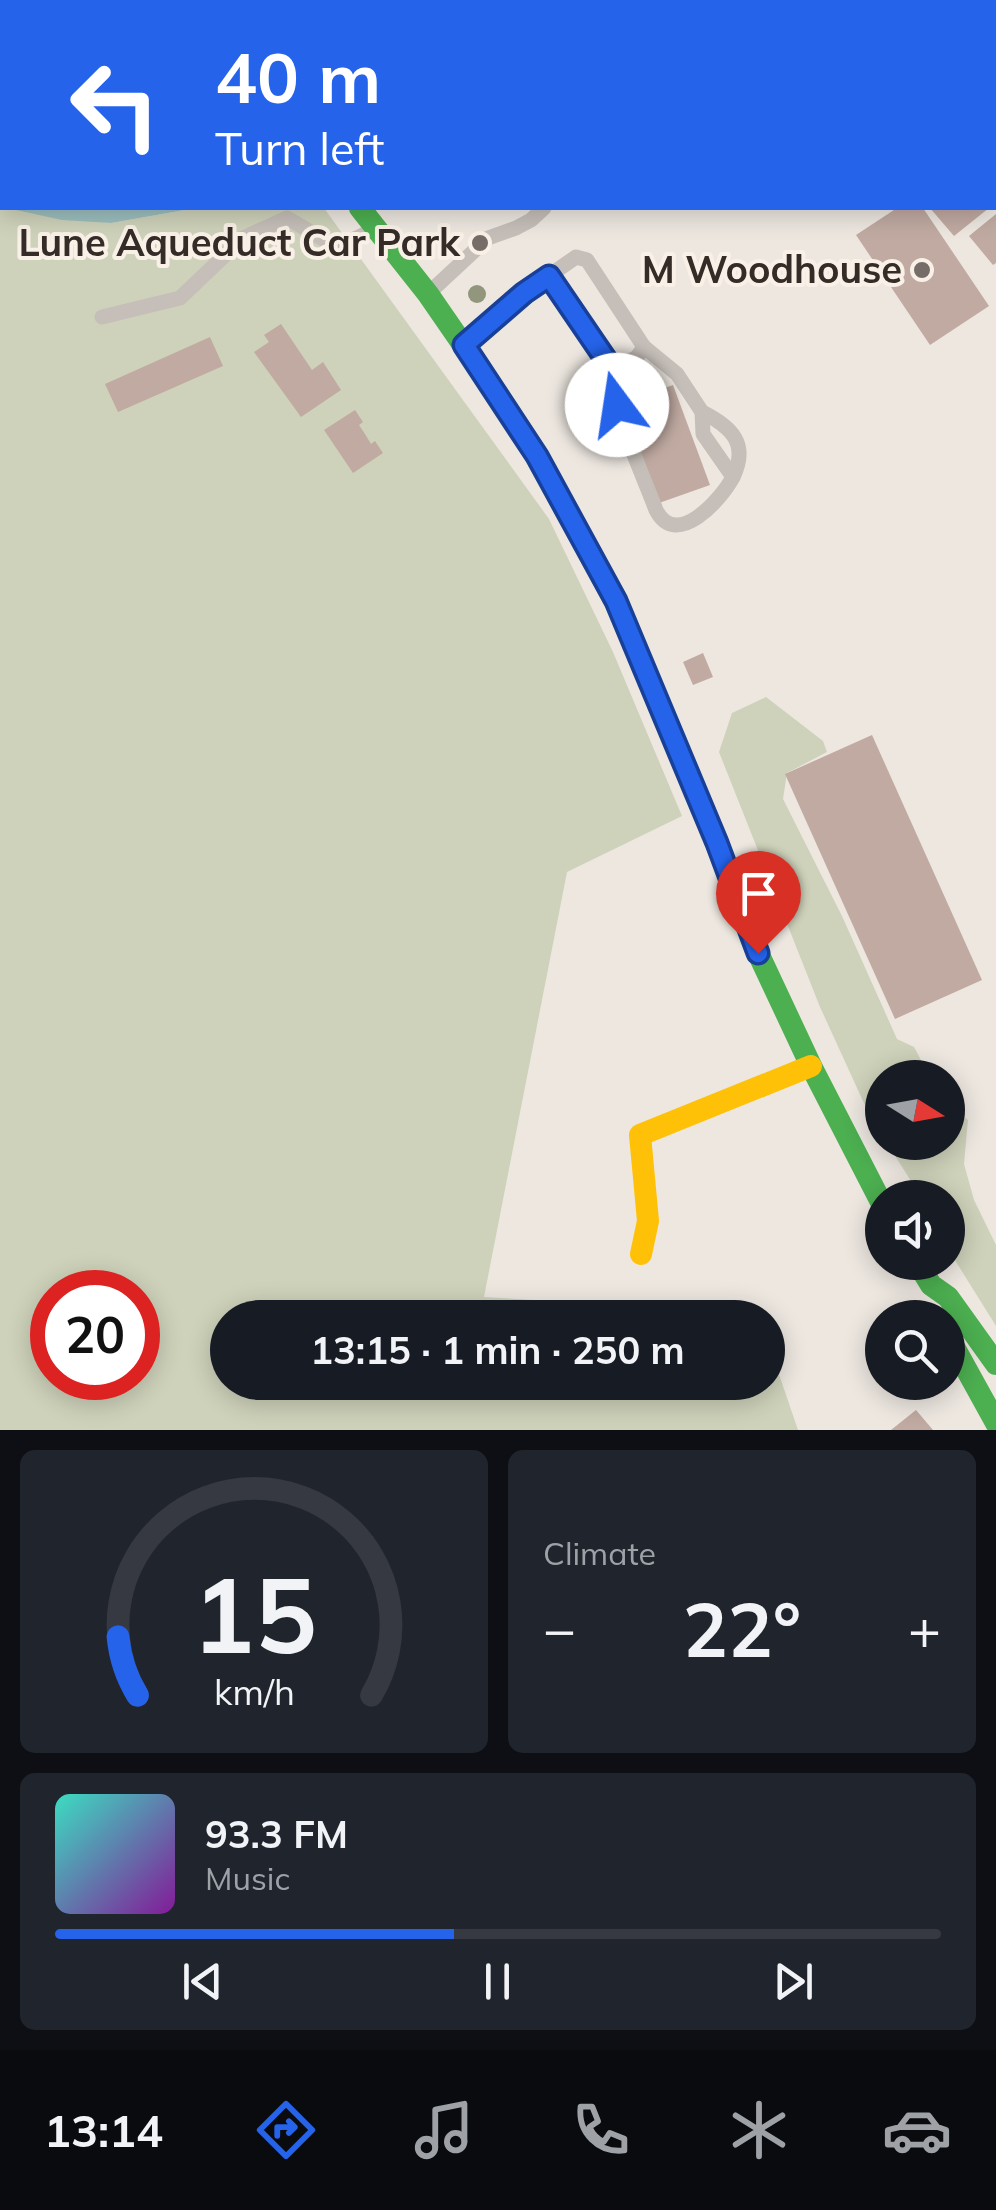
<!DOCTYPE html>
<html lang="en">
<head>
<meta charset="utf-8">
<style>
  :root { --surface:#171b24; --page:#20242c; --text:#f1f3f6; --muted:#9ea1a6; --line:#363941; --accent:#2563eb }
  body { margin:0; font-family:Mulish,sans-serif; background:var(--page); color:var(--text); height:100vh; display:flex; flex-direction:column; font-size:38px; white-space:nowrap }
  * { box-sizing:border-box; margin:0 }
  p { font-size:32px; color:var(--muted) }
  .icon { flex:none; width:55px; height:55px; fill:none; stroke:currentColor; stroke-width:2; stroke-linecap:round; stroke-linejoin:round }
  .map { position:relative; height:1430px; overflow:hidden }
  .side { display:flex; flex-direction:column; gap:20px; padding:20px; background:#0d0f14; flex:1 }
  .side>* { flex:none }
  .top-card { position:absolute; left:0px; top:0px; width:998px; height:210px; box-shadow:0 5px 25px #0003; background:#2563eb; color:#fff; overflow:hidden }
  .needle { width:65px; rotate:101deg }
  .tools { position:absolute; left:865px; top:1060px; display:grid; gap:20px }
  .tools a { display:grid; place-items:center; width:100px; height:100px; border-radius:50%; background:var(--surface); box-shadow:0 5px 25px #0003; font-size:50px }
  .speed { position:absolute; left:30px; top:1270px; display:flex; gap:20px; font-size:50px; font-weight:700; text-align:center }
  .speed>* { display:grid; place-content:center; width:130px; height:130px; border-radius:50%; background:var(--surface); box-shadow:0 5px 25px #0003; line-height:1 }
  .speed .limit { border:15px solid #d22; background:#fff; color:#111 }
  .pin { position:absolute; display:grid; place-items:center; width:85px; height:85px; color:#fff; margin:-102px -42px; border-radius:50% 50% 50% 0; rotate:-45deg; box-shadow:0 0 10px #0007 }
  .pin .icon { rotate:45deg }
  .me { position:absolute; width:110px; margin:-55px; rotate:346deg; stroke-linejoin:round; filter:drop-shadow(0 0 8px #0008) }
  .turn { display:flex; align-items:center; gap:35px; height:210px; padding:0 50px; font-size:45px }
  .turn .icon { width:130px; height:130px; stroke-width:2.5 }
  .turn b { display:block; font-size:70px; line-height:85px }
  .big { font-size:75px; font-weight:700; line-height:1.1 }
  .side .tile { flex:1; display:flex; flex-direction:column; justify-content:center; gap:15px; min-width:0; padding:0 35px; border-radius:15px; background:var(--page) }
  .side .dial { align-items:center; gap:0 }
  .dial svg { height:260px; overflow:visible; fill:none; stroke:var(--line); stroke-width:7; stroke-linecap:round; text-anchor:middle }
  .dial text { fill:var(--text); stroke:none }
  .song { display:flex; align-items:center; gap:30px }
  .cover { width:120px; height:120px; border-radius:15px; background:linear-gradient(135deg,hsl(170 70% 55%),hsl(290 70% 35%)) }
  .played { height:10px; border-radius:5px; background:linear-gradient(90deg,var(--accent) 45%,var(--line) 45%) }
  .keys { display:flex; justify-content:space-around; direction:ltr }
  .heat { display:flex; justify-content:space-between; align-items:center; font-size:55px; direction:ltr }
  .side .tiles { flex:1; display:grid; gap:20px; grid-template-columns:1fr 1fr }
  .tile:last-child { grid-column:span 2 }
  .trip { position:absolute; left:210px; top:1300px; width:575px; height:100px; border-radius:50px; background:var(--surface); box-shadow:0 5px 25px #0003; font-weight:700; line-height:100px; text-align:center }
  .tab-bar { display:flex; height:160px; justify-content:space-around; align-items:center; background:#090b0e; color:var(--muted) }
  .tab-bar .icon { width:70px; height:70px }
  .tab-bar .current { color:var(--accent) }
  .tab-bar b { font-size:45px; color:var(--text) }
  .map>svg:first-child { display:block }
  .green { fill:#ced2ba; fill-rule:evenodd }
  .water { fill:#9cbebd }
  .building { fill:#c0aaa2 }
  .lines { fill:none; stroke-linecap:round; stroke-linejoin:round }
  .lane { stroke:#c6bfb9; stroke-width:15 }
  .fast { stroke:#4caf50; stroke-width:22 }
  .slow { stroke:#ffc107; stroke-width:22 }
  .tree { fill:#91967c }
  .route-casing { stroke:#184099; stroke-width:25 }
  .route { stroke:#2563eb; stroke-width:18 }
  .poi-dot { fill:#766d68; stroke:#f9f1e7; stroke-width:4 }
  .labels { text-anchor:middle; stroke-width:8; stroke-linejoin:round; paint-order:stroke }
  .poi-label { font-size:38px; font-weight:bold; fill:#362c27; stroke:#f9f1e7; text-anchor:end }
</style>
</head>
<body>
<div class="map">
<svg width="996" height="1430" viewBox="0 0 996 1430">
  <rect width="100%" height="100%" fill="#ede7e0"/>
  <!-- green -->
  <g class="green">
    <polygon points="214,0 823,0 820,2 216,2"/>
    <path d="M0,206L111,223L196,208H324L549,519L613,652L682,816L567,872L484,1297L758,1313L760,1317L228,1318V1382H768V1342L798,1430H0ZM52,1292H138V1378H52Z"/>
    <polygon points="766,697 823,741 827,752 787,773 783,799 842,916 897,1039 914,1047 930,1077 882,1078 882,1134 863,1101 820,1007 719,752 732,713"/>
    <polygon points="948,1103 968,1120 964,1164 974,1200 996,1245 996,1326 948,1249 948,1198 921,1197 887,1143 948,1142"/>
  </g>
  <!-- water -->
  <polygon class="water" points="7,208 196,208 111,223 62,220"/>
  <!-- building -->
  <g class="building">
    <polygon points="897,208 923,208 989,306 930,345 856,235"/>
    <polygon points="930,208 989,208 954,236"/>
    <polygon points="996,214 996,263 993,265 969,236"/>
    <polygon points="281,324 312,370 323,362 341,390 301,417 254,352 269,342 264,335"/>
    <polygon points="210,337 223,366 118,412 105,384"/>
    <polygon points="673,385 710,485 659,503 623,403"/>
    <polygon points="355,410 363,422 359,425 365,434 371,444 375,441 383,453 353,473 324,430"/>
    <polygon points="703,653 713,677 693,685 683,662"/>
    <polygon points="872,735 982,980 895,1019 785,774"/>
    <polygon points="916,1410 933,1430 891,1430"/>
  </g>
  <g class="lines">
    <!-- lane -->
    <g class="lane">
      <polyline points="549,276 613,370 637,357 644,347"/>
      <polyline points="431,291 488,238 516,228 531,220 544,208"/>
      <path d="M102,317L180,298L243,238L287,218C326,239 332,255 373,229"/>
      <path d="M467,342L524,293L576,257L587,260L644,347L677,374L702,412L703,434L733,477C721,500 676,550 656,510C643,475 610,405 613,370"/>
      <path d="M702,412C732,427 749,444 733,477"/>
    </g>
    <!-- fast -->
    <g class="fast">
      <polyline points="360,208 428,294 508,410 537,456 616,601 717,843 758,953 811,1066 882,1204"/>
      <polyline points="917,1262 931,1285 948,1297 996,1364"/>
      <polyline points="948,1336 996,1423"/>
    </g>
    <!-- slow -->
    <g class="slow">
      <polyline points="159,0 161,2"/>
      <polyline points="641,1254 648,1221 640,1135 811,1066"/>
    </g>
  </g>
  <!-- trees -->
  <circle class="tree" cx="477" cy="294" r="9"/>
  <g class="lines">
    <defs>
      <polyline id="route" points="617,405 612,383 613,370 549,276 524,293 464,345 537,456 616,601 717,843 758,953"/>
    </defs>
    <!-- route casing -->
    <use href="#route" class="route-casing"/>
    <!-- route -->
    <use href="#route" class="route"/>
  </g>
  <!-- markers -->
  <g class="poi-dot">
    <circle cx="480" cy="243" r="10"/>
    <circle cx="922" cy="270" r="10"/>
  </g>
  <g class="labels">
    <!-- poi labels -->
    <g class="poi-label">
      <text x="460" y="256">Lune Aqueduct Car Park</text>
      <text x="902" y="283">M Woodhouse</text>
    </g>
  </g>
</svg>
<div class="tools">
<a><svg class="needle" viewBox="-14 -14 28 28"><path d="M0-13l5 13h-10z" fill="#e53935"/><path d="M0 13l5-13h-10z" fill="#9ea1a6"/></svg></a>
<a><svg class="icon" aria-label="sound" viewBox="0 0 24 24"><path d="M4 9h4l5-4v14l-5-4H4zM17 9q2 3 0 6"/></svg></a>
<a><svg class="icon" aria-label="search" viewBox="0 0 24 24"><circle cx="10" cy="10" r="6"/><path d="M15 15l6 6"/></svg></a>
</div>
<div class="speed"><div class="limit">20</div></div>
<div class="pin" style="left:758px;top:953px;background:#d93025"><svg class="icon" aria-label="arrive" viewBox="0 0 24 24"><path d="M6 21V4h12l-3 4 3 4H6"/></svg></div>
<svg class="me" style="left:617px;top:405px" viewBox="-20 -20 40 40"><circle r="19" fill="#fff"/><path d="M0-13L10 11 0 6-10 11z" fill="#2563eb"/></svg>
<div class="trip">13:15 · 1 min · 250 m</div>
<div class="top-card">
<div class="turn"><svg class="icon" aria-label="left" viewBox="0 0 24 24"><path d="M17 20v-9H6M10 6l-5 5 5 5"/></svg><div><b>40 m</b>Turn left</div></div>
</div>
</div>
<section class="side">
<div class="tiles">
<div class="tile dial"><svg viewBox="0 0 100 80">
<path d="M14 69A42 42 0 1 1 86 69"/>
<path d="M14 69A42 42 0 0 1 8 51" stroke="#2563eb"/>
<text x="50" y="56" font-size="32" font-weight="700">15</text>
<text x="50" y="72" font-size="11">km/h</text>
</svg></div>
<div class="tile"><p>Climate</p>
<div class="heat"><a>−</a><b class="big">22°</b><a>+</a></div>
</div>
<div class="tile">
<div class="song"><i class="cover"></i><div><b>93.3 FM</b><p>Music</p></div></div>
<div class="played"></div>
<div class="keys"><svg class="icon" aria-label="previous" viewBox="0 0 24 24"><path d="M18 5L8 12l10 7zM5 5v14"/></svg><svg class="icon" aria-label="pause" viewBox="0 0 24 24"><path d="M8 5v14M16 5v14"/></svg><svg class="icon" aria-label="next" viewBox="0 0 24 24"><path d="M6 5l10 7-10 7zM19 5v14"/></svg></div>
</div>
</div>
</section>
<nav class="tab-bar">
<b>13:14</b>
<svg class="icon current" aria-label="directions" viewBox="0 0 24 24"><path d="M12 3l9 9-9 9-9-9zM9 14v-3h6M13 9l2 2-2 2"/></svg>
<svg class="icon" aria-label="music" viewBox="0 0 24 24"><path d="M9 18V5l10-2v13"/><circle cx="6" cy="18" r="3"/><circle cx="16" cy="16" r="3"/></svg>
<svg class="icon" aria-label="phone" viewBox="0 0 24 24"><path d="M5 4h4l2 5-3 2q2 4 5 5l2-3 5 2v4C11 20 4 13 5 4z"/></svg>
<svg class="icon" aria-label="climate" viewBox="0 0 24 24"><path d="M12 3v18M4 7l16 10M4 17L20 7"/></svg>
<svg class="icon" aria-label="car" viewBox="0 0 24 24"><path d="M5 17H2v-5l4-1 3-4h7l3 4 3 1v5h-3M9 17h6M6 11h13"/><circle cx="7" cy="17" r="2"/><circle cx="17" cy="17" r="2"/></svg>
</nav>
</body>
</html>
